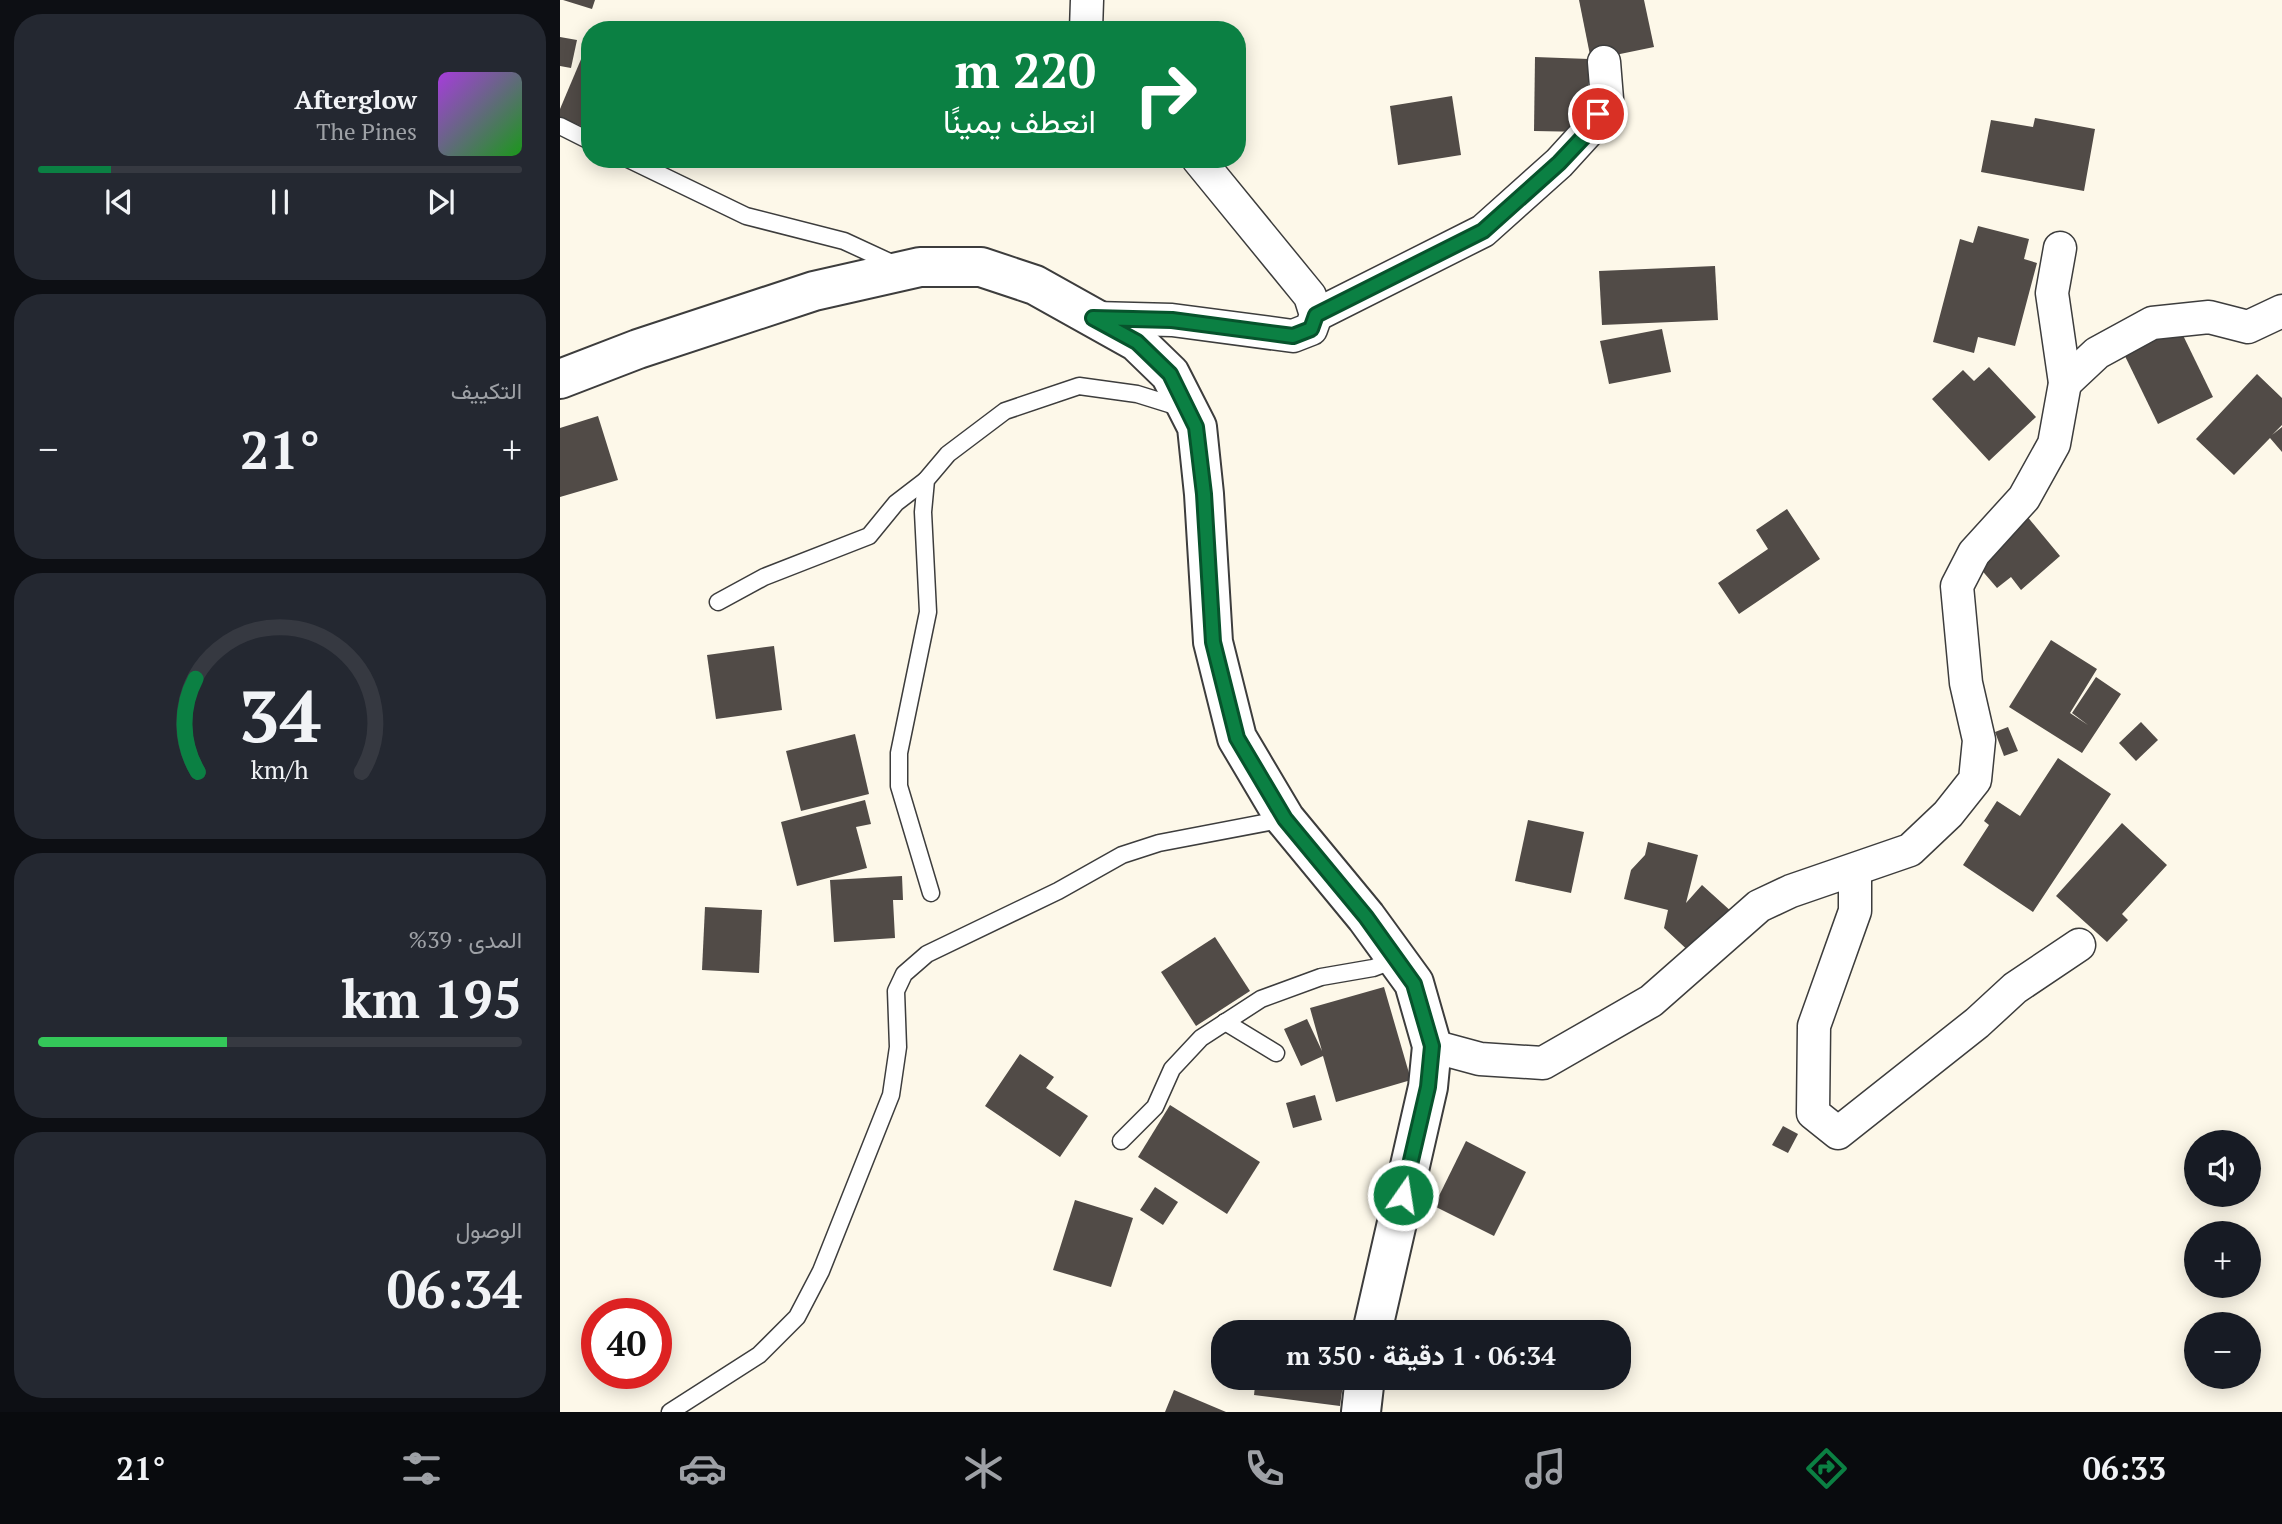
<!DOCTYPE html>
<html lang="ar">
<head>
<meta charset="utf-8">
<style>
  :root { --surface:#171b24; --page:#242831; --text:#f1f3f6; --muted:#9ea1a6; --line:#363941; --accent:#0b8043 }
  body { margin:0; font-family:"PT Serif",Vazirmatn,serif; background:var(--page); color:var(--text); direction:rtl; height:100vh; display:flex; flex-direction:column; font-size:26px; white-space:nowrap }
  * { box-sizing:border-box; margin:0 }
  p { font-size:23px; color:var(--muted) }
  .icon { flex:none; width:38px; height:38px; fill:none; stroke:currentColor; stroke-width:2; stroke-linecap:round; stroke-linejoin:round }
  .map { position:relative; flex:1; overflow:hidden; direction:ltr }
  .details { display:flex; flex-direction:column; gap:14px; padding:14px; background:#0d0f14; width:560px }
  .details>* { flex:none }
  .banner { position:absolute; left:21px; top:21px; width:665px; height:147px; border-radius:28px; box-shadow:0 4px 18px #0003; direction:rtl; background:#0b8043; color:#fff; overflow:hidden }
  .tools { position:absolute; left:1624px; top:1130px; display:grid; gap:14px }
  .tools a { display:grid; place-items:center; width:77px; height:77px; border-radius:50%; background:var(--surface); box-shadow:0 4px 18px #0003; font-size:35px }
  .speed { position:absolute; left:21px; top:1298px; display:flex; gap:14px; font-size:35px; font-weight:700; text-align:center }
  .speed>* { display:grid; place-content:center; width:91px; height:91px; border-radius:50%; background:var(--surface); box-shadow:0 4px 18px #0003; line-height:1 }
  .speed .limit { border:10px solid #d22; background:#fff; color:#111 }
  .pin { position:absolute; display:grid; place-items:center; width:60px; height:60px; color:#fff; margin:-30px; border:4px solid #fff; border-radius:50%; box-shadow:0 2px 7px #0007 }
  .me { position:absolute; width:77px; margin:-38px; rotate:13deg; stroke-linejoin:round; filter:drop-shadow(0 0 5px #0008) }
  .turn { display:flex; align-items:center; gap:24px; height:147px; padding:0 35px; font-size:32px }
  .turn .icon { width:91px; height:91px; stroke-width:2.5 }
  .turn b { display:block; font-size:49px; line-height:60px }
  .big { font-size:52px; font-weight:800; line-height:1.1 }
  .details .card { flex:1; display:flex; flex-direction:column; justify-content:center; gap:10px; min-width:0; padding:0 24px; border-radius:28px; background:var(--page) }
  .details .dial { align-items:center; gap:0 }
  .dial svg { height:182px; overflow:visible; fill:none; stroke:var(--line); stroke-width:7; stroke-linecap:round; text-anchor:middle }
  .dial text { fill:var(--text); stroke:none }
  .song { display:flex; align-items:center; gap:21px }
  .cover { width:84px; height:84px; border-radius:10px; background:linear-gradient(135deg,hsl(280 70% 55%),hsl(120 70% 35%)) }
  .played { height:7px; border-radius:4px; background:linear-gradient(90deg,var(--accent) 15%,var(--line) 15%) }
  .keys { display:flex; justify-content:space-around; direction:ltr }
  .heat { display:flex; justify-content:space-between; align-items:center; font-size:38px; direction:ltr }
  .charge { height:10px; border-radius:5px; background:linear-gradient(90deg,#34c759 39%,var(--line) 0) }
  .trip { position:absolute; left:651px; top:1320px; width:420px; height:70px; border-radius:28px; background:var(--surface); box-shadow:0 4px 18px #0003; font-weight:800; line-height:70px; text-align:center; direction:rtl }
  .menu { display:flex; height:112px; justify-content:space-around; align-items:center; background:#090b0e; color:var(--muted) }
  .menu .icon { width:49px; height:49px }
  .menu .on { color:var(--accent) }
  .menu b { font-size:32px; color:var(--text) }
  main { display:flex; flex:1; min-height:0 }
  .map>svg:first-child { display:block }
  .building { fill:#514b47 }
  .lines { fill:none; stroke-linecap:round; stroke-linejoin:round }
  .service-casing { stroke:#3d3d3d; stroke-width:19 }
  .minor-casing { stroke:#3d3d3d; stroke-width:35 }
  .tertiary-casing { stroke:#3d3d3d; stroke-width:42 }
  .service { stroke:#fff; stroke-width:16 }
  .minor { stroke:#fff; stroke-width:32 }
  .tertiary { stroke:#fff; stroke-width:38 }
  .route-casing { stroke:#07532c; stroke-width:18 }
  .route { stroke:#0b8043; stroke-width:12 }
</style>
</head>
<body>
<main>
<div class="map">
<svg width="1722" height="1412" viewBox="0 0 1722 1412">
  <rect width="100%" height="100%" fill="#fdf8e9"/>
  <!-- building -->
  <g class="building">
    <polygon points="3,0 35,0 32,9"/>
    <polygon points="1019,0 1084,0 1094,47 1031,60"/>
    <polygon points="0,37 17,40 11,68 0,66"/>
    <polygon points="30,38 30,130 0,117 0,109"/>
    <polygon points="975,57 1029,59 1027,132 974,131"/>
    <polygon points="892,96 901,155 838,165 830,106"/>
    <polygon points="1475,118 1535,129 1524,191 1421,172 1431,120 1473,127"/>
    <polygon points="1418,226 1469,239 1464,259 1477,263 1455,346 1418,337 1414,353 1373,342 1400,239 1413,243"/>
    <polygon points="1155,266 1158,320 1042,325 1039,271"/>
    <polygon points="1618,325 1653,397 1598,424 1563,352"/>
    <polygon points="1102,329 1111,372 1049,384 1040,341"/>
    <polygon points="1429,367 1476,417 1429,461 1372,399 1403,370 1414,381"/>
    <polygon points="1697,374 1722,398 1722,425 1712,435 1722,427 1722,452 1710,438 1674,475 1636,439"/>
    <polygon points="38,416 58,480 0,497 0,428"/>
    <polygon points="1227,509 1260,559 1179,614 1158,583 1208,549 1196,530"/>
    <polygon points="1466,515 1500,556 1461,590 1451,577 1437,588 1413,560"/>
    <polygon points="1491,640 1537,669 1510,713 1528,725 1512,713 1536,677 1561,694 1522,753 1449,707"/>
    <polygon points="214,646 222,710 156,719 147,655"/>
    <polygon points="1581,722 1598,740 1576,761 1559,743"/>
    <polygon points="1448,727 1458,751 1444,756 1435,732"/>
    <polygon points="295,734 309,794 241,811 226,751"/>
    <polygon points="1498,758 1551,794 1473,912 1403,865 1429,825 1424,821 1437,801 1460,816"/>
    <polygon points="305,800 311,824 296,827 307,868 237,886 221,822"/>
    <polygon points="968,820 1024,832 1011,893 955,881"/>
    <polygon points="1562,823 1607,865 1562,914 1568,920 1547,942 1496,896"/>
    <polygon points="1088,842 1138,855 1126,903 1142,885 1173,913 1134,956 1104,928 1108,910 1064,899 1071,870 1085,855"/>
    <polygon points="342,876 343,900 333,900 335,938 274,942 270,880"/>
    <polygon points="145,907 202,910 199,973 142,970"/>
    <polygon points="655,937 690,991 636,1026 601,972"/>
    <polygon points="824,987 851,1080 776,1102 763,1056 741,1066 724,1029 747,1019 762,1051 750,1008"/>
    <polygon points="460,1054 494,1077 486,1088 528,1116 500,1157 425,1106"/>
    <polygon points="755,1095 762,1120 733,1128 726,1103"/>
    <polygon points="610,1105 700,1162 667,1214 578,1157"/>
    <polygon points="1223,1126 1238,1134 1228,1153 1212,1145"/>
    <polygon points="906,1141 966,1172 934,1236 874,1206"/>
    <polygon points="595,1187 618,1202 603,1225 580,1210"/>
    <polygon points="515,1200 573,1218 551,1287 493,1270"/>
    <polygon points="704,1322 766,1330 765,1332 702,1332"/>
    <polygon points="696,1377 784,1377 780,1406 694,1395"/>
    <polygon points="614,1390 666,1412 605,1412"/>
  </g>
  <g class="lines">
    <defs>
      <g id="service">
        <polyline points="0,126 30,141"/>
        <polyline points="68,159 186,216 284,241 336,265"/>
        <polyline points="158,602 204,577 309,536 336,503 366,480"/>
        <polyline points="371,893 339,786 339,753 368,612 363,512 366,480 388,454 445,411 519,386 577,394 622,408"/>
        <polyline points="665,1022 716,1053"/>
        <polyline points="561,1141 595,1107 612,1069 641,1038 701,999 761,977 813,968 837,959"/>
        <polyline points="110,1412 199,1355 237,1317 261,1271 331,1095 338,1047 336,991 344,974 367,954 498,891 562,855 599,843 725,819"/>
      </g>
      <g id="minor">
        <polyline points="526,30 527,0"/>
        <polyline points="756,315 923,231 999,163 1030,129 1047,99 1044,62"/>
        <polyline points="535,318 612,320 733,336 751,329 756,315 750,296 638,159"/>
        <polyline points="1505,383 1537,353 1592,323 1649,317 1688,327 1722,311"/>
        <polyline points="1295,870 1295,911 1254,1026 1253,1113 1278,1133 1417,1023 1455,988 1519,945"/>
        <polyline points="872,1046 920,1059 983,1063 1091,1001 1199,906 1231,891 1350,850 1388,814 1415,780 1419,740 1406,683 1397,586 1414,553 1464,498 1494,444 1505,383 1492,293 1500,248"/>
      </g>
      <g id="tertiary">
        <polyline points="0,379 78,349 254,291 360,267 421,267 475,285 577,342 610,374 637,427 644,494 653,642 677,738 725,819 806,917 854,983 872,1046 868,1087 812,1332"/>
        <polyline points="801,1412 805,1377"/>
      </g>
    </defs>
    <!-- service casing -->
    <use href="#service" class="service-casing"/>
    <!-- minor casing -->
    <use href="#minor" class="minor-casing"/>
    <!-- tertiary casing -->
    <use href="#tertiary" class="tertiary-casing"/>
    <!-- service -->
    <use href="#service" class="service"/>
    <!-- minor -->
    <use href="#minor" class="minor"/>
    <!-- tertiary -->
    <use href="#tertiary" class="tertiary"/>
  </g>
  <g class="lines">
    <defs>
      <polyline id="route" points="843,1195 868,1087 872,1046 854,984 806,917 725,819 677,738 653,642 644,494 636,427 610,374 577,342 533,318 612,320 733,336 751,329 756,315 923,231 999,163 1030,130 1038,114"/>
    </defs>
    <!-- route casing -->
    <use href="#route" class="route-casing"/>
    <!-- route -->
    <use href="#route" class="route"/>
  </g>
</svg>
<div class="tools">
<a><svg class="icon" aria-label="sound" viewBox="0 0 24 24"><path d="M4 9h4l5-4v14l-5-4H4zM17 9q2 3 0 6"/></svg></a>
<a>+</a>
<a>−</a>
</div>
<div class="speed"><div class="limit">40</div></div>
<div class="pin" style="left:1038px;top:114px;background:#d93025"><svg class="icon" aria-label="arrive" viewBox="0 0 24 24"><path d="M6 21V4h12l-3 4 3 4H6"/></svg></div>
<svg class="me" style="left:843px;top:1195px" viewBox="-20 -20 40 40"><circle r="17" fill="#0b8043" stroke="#fff" stroke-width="3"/><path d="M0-11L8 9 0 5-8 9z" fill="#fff"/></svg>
<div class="trip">06:34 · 1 دقيقة · 350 m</div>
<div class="banner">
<div class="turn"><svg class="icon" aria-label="right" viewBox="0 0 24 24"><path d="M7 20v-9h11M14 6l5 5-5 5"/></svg><div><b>220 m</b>انعطف يمينًا</div></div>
</div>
</div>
<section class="details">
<div class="card">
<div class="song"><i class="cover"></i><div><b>Afterglow</b><p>The Pines</p></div></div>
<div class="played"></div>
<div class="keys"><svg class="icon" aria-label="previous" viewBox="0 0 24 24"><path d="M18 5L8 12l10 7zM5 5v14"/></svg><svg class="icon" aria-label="pause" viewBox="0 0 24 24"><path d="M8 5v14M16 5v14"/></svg><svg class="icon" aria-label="next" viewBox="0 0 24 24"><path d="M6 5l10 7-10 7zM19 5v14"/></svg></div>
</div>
<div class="card"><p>التكييف</p>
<div class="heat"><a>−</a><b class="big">21°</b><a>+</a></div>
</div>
<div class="card dial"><svg viewBox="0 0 100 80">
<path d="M14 69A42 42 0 1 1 86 69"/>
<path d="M14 69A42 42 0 0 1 13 28" stroke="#0b8043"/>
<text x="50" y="56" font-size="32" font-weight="700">34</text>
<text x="50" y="72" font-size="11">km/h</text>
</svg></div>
<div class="card"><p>المدى · 39%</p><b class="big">195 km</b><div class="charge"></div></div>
<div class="card"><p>الوصول</p><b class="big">06:34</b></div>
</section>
</main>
<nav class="menu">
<b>06:33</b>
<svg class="icon on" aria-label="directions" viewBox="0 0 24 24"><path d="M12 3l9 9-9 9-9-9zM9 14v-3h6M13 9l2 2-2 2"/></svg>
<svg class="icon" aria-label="music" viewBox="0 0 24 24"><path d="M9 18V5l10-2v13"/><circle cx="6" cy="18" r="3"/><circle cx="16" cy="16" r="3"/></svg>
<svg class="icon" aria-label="phone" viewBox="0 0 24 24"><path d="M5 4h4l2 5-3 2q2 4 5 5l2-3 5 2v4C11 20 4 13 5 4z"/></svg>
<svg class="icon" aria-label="climate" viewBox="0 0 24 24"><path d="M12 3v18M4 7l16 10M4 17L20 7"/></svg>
<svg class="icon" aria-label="car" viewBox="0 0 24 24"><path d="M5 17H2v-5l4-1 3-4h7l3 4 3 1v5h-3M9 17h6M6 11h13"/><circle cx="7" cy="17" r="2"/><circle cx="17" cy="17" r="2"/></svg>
<svg class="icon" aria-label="filters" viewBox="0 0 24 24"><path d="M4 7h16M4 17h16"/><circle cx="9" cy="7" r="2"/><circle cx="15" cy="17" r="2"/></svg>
<b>21°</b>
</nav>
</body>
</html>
